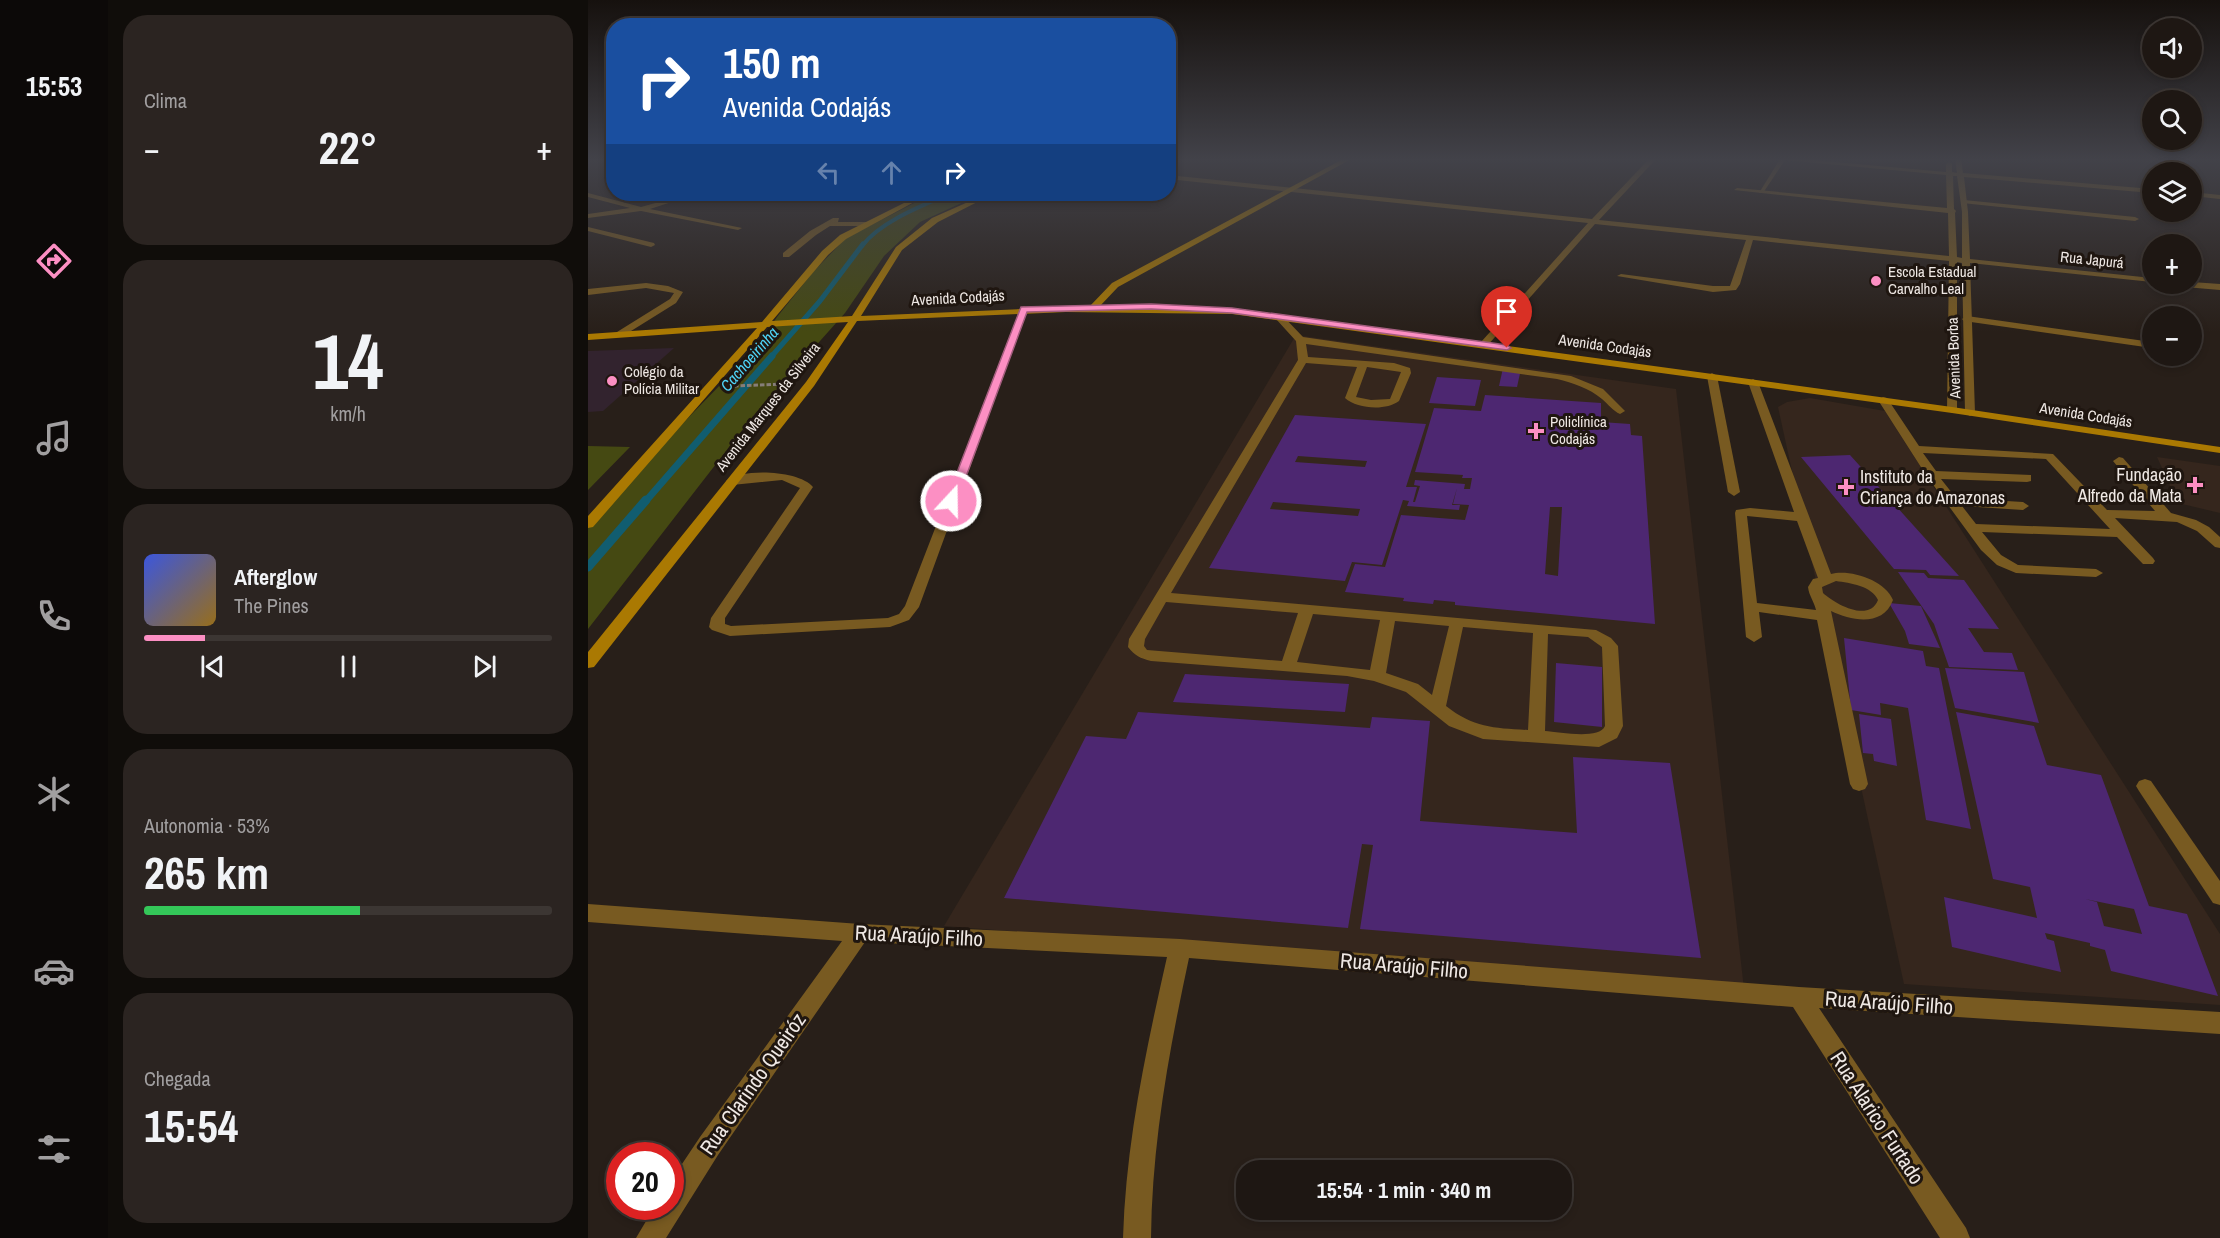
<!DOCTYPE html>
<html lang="pt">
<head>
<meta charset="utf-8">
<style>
  :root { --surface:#1e1713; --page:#2b2421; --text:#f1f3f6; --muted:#a19fa0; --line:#3c3633; --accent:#fc8fc3 }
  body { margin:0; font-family:"Archivo Narrow",sans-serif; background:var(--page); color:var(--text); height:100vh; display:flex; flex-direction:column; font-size:22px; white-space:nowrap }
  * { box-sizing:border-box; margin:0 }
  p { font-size:20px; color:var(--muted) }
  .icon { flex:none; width:33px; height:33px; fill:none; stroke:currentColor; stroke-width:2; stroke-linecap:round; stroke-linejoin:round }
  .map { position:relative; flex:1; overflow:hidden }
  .details { display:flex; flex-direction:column; gap:15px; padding:15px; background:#100d0a; width:480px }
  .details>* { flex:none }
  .guide { position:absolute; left:18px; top:18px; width:570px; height:183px; border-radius:24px; box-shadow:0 3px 9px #0003,0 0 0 2px var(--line); background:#1a4fa0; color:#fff; overflow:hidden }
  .controls { position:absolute; left:1554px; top:18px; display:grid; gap:12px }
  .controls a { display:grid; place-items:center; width:60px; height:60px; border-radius:50%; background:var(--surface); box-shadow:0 3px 9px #0003,0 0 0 2px var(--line); font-size:30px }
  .speed { position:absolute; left:18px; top:1142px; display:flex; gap:12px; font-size:30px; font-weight:700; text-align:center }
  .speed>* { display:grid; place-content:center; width:78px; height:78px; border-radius:50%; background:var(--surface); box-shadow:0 3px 9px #0003,0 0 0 2px var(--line); line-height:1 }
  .speed .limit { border:9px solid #d22; background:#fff; color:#111 }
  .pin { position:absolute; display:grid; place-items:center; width:51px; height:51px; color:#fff; margin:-62px -26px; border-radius:50% 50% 50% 0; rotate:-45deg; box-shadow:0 0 6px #0007 }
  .pin .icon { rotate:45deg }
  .me { position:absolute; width:66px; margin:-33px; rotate:21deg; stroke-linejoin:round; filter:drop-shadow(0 0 4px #0008) }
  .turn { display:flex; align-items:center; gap:21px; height:126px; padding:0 18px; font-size:27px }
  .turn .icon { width:78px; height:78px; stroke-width:2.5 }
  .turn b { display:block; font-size:42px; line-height:51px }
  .lanes { display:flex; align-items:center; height:57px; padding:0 18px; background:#0003; justify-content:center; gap:30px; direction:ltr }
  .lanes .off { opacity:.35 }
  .big { font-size:45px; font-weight:700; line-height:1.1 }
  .details .tile { flex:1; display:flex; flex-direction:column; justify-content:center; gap:9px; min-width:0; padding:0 21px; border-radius:24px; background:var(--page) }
  .details .dial { align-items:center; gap:0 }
  .dial b { font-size:78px; line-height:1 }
  .song { display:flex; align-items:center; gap:18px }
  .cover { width:72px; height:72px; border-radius:9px; background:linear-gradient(135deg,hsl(230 70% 55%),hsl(40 70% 35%)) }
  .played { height:6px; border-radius:3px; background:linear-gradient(90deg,var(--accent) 15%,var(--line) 15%) }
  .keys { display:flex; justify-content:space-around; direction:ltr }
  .heat { display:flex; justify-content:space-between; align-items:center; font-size:33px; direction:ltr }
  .charge { height:9px; border-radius:4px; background:linear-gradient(90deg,#34c759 53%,var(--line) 0) }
  .trip { position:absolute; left:648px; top:1160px; width:336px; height:60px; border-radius:24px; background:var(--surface); box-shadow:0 3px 9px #0003,0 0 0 2px var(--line); font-weight:700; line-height:60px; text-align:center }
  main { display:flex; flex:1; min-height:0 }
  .menu { display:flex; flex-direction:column; width:108px; justify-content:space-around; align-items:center; background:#0c0908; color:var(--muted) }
  .menu .icon { width:42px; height:42px }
  .menu .selected { color:var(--accent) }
  .menu b { font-size:27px; color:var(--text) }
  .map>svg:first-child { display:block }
  .built { fill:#35261d }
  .education { fill:#32232e }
  .green { fill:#454912 }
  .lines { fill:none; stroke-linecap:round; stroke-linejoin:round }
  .stream-far3 { stroke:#115d70; stroke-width:4 }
  .stream-far2 { stroke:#115d70; stroke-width:5 }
  .stream-far1 { stroke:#115d70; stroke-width:7 }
  .stream { stroke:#115d70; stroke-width:9 }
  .building { fill:#4d2771; fill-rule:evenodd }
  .path { stroke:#867e79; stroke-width:3; stroke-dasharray:4.5 2; stroke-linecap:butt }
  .lane { fill:#785a21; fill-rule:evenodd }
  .street { fill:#785a21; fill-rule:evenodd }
  .secondary { fill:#aa7902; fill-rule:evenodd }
  .route { fill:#fc8fc3; stroke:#a45d7f; stroke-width:1.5 }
  .poi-dot { fill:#fc8fc3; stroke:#1f1610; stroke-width:2 }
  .labels { text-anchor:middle; stroke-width:6; stroke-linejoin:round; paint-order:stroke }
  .far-street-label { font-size:15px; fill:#efe8e4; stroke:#1f1610 }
  .far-poi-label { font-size:15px; fill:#efe8e4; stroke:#1f1610; text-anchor:start }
  .far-water-label { font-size:16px; font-style:italic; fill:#4fd4f8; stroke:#1f1610 }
  .poi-label { font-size:18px; fill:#efe8e4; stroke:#1f1610; text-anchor:end }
  .near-street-label { font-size:21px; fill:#efe8e4; stroke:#1f1610 }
</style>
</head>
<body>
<main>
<nav class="menu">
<b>15:53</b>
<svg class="icon selected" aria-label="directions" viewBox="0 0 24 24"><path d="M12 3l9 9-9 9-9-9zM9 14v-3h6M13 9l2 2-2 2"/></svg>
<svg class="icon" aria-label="music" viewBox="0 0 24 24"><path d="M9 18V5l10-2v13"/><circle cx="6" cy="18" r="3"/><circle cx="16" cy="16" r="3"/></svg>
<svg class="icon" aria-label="phone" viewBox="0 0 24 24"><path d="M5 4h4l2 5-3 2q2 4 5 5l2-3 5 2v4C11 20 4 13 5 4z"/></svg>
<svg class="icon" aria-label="climate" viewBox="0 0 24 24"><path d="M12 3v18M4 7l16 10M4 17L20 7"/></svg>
<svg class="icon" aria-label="car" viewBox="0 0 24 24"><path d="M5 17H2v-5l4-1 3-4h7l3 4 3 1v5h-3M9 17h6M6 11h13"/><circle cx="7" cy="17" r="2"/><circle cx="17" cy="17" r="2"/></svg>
<svg class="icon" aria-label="filters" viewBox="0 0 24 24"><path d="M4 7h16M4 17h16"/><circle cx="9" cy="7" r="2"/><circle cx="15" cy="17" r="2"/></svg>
</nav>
<section class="details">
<div class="tile"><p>Clima</p>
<div class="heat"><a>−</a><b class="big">22°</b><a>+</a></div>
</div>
<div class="tile dial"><b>14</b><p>km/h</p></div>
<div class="tile">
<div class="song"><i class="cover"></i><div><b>Afterglow</b><p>The Pines</p></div></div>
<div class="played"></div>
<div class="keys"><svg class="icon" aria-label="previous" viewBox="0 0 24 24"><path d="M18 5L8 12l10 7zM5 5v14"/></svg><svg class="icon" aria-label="pause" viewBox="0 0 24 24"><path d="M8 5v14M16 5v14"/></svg><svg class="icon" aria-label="next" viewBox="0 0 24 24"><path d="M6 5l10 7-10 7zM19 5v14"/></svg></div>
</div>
<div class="tile"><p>Autonomia · 53%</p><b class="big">265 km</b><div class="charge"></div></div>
<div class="tile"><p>Chegada</p><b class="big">15:54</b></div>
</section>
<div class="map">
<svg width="1632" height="1238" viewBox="0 0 1632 1238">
  <rect width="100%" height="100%" fill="#281f19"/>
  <!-- built -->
  <g class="built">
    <polygon points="708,335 1088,389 1156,989 356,926"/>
    <polygon points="1222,398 1297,411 1632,934 1632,1005 1316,984 1190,407 1199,402"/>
    <polygon points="1569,457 1632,466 1632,513 1590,503"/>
  </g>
  <!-- education -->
  <polygon class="education" points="86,348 15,411 0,412 0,351"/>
  <!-- green -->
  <g class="green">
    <polygon points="344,194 393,194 332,222 296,256 257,313 166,415 0,629 0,521 168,348 189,317 225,272 258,238"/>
    <polygon points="0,446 42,447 0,490"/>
  </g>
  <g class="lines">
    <!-- stream-far3 -->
    <path class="stream-far3" d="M274,246C292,222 333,206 361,194"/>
    <!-- stream-far2 -->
    <polyline class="stream-far2" points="183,357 232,301 275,244"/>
    <!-- stream-far1 -->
    <polyline class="stream-far1" points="57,502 184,356"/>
    <!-- stream -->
    <polyline class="stream" points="0,567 58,500"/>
  </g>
  <!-- building -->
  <g class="building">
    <polygon points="915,368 933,369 929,387 911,386"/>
    <polygon points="849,377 893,380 887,406 841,403"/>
    <path d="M897,395L1013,403V422L1042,424L1043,435L1054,436L1067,624L867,605V602L846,600L845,604L815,601L816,598L757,592L767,564L797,567L813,515L877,520L881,505L865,504L869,488L864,505H872L871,510L819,506L821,501L815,500L794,565L764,562L757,581L621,568L707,415L838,424L818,487H829L825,502H827L832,486L826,485L827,480L877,484L876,489H882L884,478H874L875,475L827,472L846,408L893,411ZM710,456L779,461L777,467L707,462ZM685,502L772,509L770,516L682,509ZM962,507H974L970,576L957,574Z"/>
    <polygon points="1262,455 1371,576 1342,575 1338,570 1306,569 1213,457"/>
    <polygon points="1310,572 1336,573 1340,578 1376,580 1411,629 1380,628 1396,652 1424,653 1430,670 1361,667 1346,624"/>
    <polygon points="1301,603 1333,606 1352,648 1321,644 1317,631"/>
    <polygon points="1256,638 1335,651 1338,666 1351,668 1383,829 1338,820 1320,708 1292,703 1293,715 1263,710"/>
    <polygon points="968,663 1014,667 1014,727 966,722"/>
    <polygon points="1357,668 1436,672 1451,723 1367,708"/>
    <polygon points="597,674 761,684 757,712 585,702"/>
    <polygon points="550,712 782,728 784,717 842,721 832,821 989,833 985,757 1082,763 1113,958 772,929 785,845 774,844 760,928 416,898 498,736 538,739"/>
    <path d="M1368,712L1446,726L1459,765L1513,775L1561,906L1599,914L1630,996L1523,971L1517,950L1502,946V943L1457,933L1459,939L1466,941L1473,972L1364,947L1356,897L1449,918L1442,887L1405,879ZM1497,899L1546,909L1554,934L1516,926L1509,902Z"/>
    <polygon points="1271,714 1303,719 1309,766 1286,761 1285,754 1275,753"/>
  </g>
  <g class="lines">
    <!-- path -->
    <polyline class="path" points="146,386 196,384"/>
    <!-- lane -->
    <g class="lane">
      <polygon points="1192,159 1197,160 1175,193 1171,193"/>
      <polygon points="1376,200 1547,217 1551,219 1547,221 1374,203"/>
      <polygon points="245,218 251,218 250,222 278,222 282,224 278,226 242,226 228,235 201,257 195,257 195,253 222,231"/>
      <path d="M436,306L440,309L331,607L321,620L302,627L142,636L124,630L121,627L123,618L212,488L194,480L144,485L138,481C153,468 211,470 225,487L137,618V624L143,626L300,618L311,614L317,606L432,309Z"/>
      <path d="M688,315H694L715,337L983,376L1015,389L1037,411L1032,414C1025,411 1020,404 1014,399C1001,388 985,383 969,379L718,344L720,357L806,363L822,368L823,373L811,401C798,411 769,409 757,398L769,367L718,363L583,593L1008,630L1023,638L1030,646L1035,726L1029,738L1011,747L895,739L861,726L818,692L786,681L759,676L563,661C552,658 547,656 540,647L541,639L710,360L708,341L688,319ZM779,367L813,372L802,399L783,400L768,397ZM578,602L710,613L694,661L559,650L556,646L557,639ZM725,614L792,620L782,670L709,662ZM807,621L861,626L844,695L830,684L798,673ZM875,627L945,633L940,730C906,728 886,728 858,706ZM960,634L1000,637L1014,647L1017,726C1011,740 971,732 957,731Z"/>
      <polygon points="1379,316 1564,342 1564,348 1376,321 1374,319"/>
      <polygon points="1124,373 1129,376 1152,492 1146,496 1140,492 1119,376"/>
      <path d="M1165,379L1170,382L1243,574C1262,569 1297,580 1305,600C1295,627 1264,621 1243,611L1280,784L1277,789L1271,791L1265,789L1262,784L1229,620L1171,612L1174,637L1166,642L1158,637L1147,513L1148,510L1162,508L1206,512L1160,382ZM1159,516L1209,521L1230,578L1225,579L1220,587C1221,596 1226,601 1228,610L1169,603ZM1248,581C1262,583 1284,586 1290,600C1281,623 1247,604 1235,593L1234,587Z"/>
      <path d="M1295,397L1299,398L1331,446L1465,454L1519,510L1567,511L1525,461L1531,457L1535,458L1583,513L1608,520L1621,527L1632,537V548L1627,547L1609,531L1589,522L1527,518L1565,558L1567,561L1565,564H1555L1529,537L1394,532L1413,555L1430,565L1508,569L1515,573L1508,577L1428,573L1409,565L1393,550L1338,475L1290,400ZM1335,453L1458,459L1522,529L1388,524L1374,506L1435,510L1441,506L1435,502L1368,498L1353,479L1439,482L1443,481V475L1348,471Z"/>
      <polygon points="1557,779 1563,781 1632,881 1632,905 1625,903 1551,791 1548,786 1551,781"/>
    </g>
    <!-- street -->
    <g class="street">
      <path d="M1062,158H1069L1011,220L1361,256L1360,213L1146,190L1149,188L1359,208L1358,175L1173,158H1202L1358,172V164L1361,162L1364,164V172L1369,173L1367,158H1373L1375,173L1564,189V193L1376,177L1380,212L1382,259L1564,278V282L1382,263L1387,413L1382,416L1377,413L1374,263L1369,262V410L1364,413L1359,410L1361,261L1165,240L1152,284L1148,290L1125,292L1029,276L1033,274L1125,286H1142L1158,240L1007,224L899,346H893V342L1000,223L580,179V175L1004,219ZM1365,176H1369L1374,212V258L1369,257L1367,213L1368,211L1366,209Z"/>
      <polygon points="1604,192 1632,195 1632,199 1604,196"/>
      <polygon points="0,193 53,207 100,194 108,194 62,209 154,228 150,230 53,211 0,218 0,214 42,208 0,197"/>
      <polygon points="0,227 66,243 67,245 63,247 0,231"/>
      <polygon points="1604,282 1632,284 1632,290 1597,287 1593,284"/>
      <polygon points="58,283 80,286 95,292 88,303 35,336 29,336 29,332 82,299 86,293 58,288 0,295 0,289"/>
      <path d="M0,904L272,924L592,939L1211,987L1632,1012V1034L1231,1008L1378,1228L1382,1238H1352L1205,1007L601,958C581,1051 564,1143 563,1238H535C538,1142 558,1050 579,957L277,942L130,1155L78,1238H48L67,1206H82V1182L112,1137L254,941L0,922Z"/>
    </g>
    <!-- secondary -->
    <polygon class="secondary" points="757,158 765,158 530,287 512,306 644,308 1364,407 1632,447 1632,453 1364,413 644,314 478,312 269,321 226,386 6,667 0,668 0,652 218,382 260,322 179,327 5,527 0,528 0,516 169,328 0,340 0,334 174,322 234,251 252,235 334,194 341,194 258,239 240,255 184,321 264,316 308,247 344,218 398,194 405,194 350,222 314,250 273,316 502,306 524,283"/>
  </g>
  <!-- sky -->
  <linearGradient id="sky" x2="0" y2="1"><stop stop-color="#16110e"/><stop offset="0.48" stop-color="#424249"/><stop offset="1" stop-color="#424249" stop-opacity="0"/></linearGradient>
  <rect width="1632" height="332" fill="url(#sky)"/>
  <!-- route -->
  <polygon class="route" points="563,304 644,308 919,345 923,348 919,350 644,313 563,309 439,312 369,501 363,504 359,503 358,501 433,307"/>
  <!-- markers -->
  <g class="poi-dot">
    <circle cx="1288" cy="281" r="6"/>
    <circle cx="24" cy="381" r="6"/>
    <path d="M945 422h6v6h6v6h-6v6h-6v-6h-6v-6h6z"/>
    <path d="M1604 476h6v6h6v6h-6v6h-6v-6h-6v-6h6z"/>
    <path d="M1255 478h6v6h6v6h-6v6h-6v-6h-6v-6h6z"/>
  </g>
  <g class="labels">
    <!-- far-street labels -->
    <g class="far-street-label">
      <text transform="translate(1504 260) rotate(6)" y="5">Rua Japurá</text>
      <text transform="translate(370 298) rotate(-3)" y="5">Avenida Codajás</text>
      <text transform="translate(1017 346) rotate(8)" y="5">Avenida Codajás</text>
      <text transform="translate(1366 358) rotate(-92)" y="5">Avenida Borba</text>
      <text transform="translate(180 407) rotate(-52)" y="5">Avenida Marques da Silveira</text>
      <text transform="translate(1498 415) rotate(9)" y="5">Avenida Codajás</text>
    </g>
    <!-- far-poi labels -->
    <g class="far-poi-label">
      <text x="1300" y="277">Escola Estadual<tspan x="1300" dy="17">Carvalho Leal</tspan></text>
      <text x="36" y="377">Colégio da<tspan x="36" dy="17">Polícia Militar</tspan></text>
      <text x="962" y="427">Policlínica<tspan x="962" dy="17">Codajás</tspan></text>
    </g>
    <!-- far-water labels -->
    <g class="far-water-label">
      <text transform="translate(161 359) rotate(-49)" y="6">Cachoeirinha</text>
    </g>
    <!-- poi labels -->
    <g class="poi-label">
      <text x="1594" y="481">Fundação<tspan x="1594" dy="21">Alfredo da Mata</tspan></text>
      <text x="1272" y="483" text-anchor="start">Instituto da<tspan x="1272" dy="21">Criança do Amazonas</tspan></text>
    </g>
    <!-- near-street labels -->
    <g class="near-street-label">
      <text transform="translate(331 936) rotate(3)" y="7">Rua Araújo Filho</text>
      <text transform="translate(816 966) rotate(5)" y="7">Rua Araújo Filho</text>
      <text transform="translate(1301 1003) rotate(4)" y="7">Rua Araújo Filho</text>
      <text transform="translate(165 1084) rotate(-55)" y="7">Rua Clarindo Queiróz</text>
      <text transform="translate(1289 1118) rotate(57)" y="7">Rua Alarico Furtado</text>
    </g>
  </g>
</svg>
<div class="controls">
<a><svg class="icon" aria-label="sound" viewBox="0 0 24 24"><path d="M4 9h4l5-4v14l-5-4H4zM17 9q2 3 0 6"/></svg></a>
<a><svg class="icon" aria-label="search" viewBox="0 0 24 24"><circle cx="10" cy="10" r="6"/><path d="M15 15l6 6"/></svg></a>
<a><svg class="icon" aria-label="layers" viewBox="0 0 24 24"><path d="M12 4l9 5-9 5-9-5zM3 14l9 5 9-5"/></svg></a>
<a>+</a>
<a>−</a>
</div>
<div class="speed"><div class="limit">20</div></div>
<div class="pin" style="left:919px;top:348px;background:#d93025"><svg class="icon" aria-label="arrive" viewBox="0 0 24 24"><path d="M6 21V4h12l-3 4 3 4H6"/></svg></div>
<svg class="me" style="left:363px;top:501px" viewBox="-20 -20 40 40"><circle r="17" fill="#fc8fc3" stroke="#fff" stroke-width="3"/><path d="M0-11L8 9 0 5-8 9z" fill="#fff"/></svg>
<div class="trip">15:54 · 1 min · 340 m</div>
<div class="guide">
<div class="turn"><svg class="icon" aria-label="right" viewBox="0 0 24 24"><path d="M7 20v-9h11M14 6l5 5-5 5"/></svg><div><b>150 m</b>Avenida Codajás</div></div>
<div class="lanes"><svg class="icon off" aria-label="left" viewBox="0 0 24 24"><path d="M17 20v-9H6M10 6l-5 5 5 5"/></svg><svg class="icon off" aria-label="ahead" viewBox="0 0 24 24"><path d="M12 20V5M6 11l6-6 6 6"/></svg><svg class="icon" aria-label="right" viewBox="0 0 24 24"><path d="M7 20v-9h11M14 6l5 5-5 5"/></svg></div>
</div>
</div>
</main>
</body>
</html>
